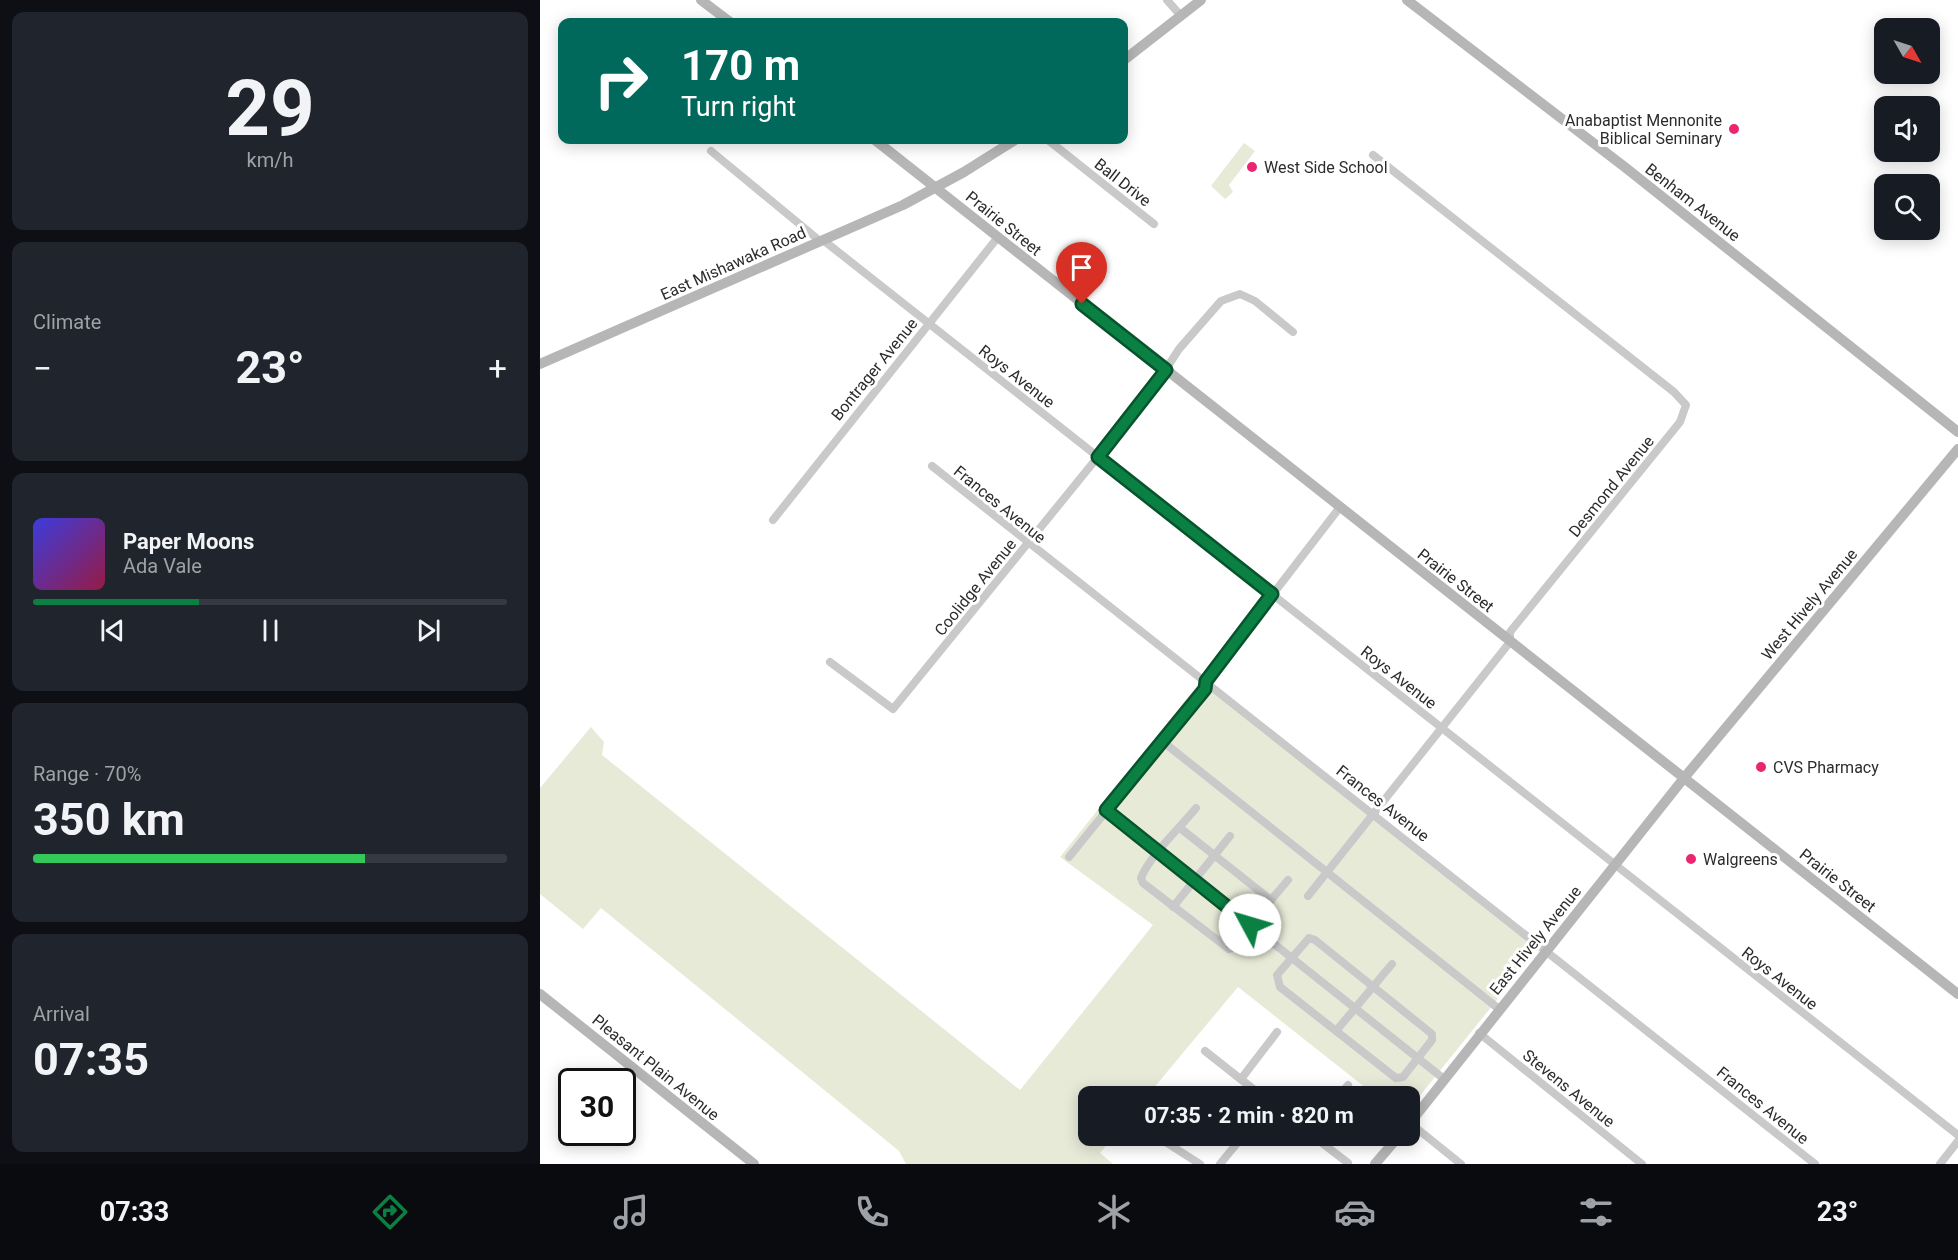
<!DOCTYPE html>
<html lang="en">
<head>
<meta charset="utf-8">
<style>
  :root { --surface:#171b24; --page:#20242c; --text:#f1f3f6; --muted:#9ea1a6; --line:#363941; --accent:#0b8043 }
  body { margin:0; font-family:Roboto,sans-serif; background:var(--page); color:var(--text); height:100vh; display:flex; flex-direction:column; font-size:22px; white-space:nowrap }
  * { box-sizing:border-box; margin:0 }
  p { font-size:20px; color:var(--muted) }
  .icon { flex:none; width:33px; height:33px; fill:none; stroke:currentColor; stroke-width:2; stroke-linecap:round; stroke-linejoin:round }
  .map { position:relative; flex:1; overflow:hidden }
  .panel { display:flex; flex-direction:column; gap:12px; padding:12px; background:#0d0f14; width:540px }
  .panel>* { flex:none }
  .hud { position:absolute; left:18px; top:18px; width:570px; height:126px; border-radius:12px; box-shadow:0 3px 15px #0003; background:#00695c; color:#fff; overflow:hidden }
  .needle { width:39px; rotate:129deg }
  .tools { position:absolute; left:1334px; top:18px; display:grid; gap:12px }
  .tools a { display:grid; place-items:center; width:66px; height:66px; border-radius:12px; background:var(--surface); box-shadow:0 3px 15px #0003; font-size:30px }
  .speed { position:absolute; left:18px; top:1068px; display:flex; gap:12px; font-size:30px; font-weight:700; text-align:center }
  .speed>* { display:grid; place-content:center; width:78px; height:78px; border-radius:50%; background:var(--surface); box-shadow:0 3px 15px #0003; line-height:1 }
  .speed .limit { border:3px solid #111; border-radius:9px; background:#fff; color:#111 }
  .pin { position:absolute; display:grid; place-items:center; width:51px; height:51px; color:#fff; margin:-62px -26px; border-radius:50% 50% 50% 0; rotate:-45deg; box-shadow:0 0 6px #0007 }
  .pin .icon { rotate:45deg }
  .me { position:absolute; width:66px; margin:-33px; rotate:309deg; stroke-linejoin:round; filter:drop-shadow(0 0 4px #0008) }
  .turn { display:flex; align-items:center; gap:21px; height:126px; padding:0 24px; font-size:27px }
  .turn .icon { width:78px; height:78px; stroke-width:2.5 }
  .turn b { display:block; font-size:42px; line-height:51px }
  .big { font-size:45px; font-weight:700; line-height:1.1 }
  .panel .tile { flex:1; display:flex; flex-direction:column; justify-content:center; gap:9px; min-width:0; padding:0 21px; border-radius:12px; background:var(--page) }
  .panel .dial { align-items:center; gap:0 }
  .dial b { font-size:78px; line-height:1 }
  .song { display:flex; align-items:center; gap:18px }
  .cover { width:72px; height:72px; border-radius:9px; background:linear-gradient(135deg,hsl(240 70% 55%),hsl(340 70% 35%)) }
  .played { height:6px; border-radius:3px; background:linear-gradient(90deg,var(--accent) 35%,var(--line) 35%) }
  .keys { display:flex; justify-content:space-around; direction:ltr }
  .heat { display:flex; justify-content:space-between; align-items:center; font-size:33px; direction:ltr }
  .charge { height:9px; border-radius:4px; background:linear-gradient(90deg,#34c759 70%,var(--line) 0) }
  .trip { position:absolute; left:538px; top:1086px; width:342px; height:60px; border-radius:12px; background:var(--surface); box-shadow:0 3px 15px #0003; font-weight:700; line-height:60px; text-align:center }
  .tabs { display:flex; height:96px; justify-content:space-around; align-items:center; background:#090b0e; color:var(--muted) }
  .tabs .icon { width:42px; height:42px }
  .tabs .on { color:var(--accent) }
  .tabs b { font-size:27px; color:var(--text) }
  main { display:flex; flex:1; min-height:0 }
  .map>svg:first-child { display:block }
  .green { fill:#e8ead8 }
  .lines { fill:none; stroke-linecap:round; stroke-linejoin:round }
  .street { stroke:#c9c9c9; stroke-width:8 }
  .secondary { stroke:#b6b6b6; stroke-width:10 }
  .route-casing { stroke:#07532c; stroke-width:15 }
  .route { stroke:#0b8043; stroke-width:10 }
  .poi-dot { fill:#ea2671; stroke:#fff; stroke-width:2 }
  .labels { text-anchor:middle; stroke-width:6; stroke-linejoin:round; paint-order:stroke }
  .poi-label { font-size:16px; fill:#2c2c2c; stroke:#fff; text-anchor:start }
  .street-label { font-size:16px; fill:#2c2c2c; stroke:#fff }
</style>
</head>
<body>
<main>
<section class="panel">
<div class="tile dial"><b>29</b><p>km/h</p></div>
<div class="tile"><p>Climate</p>
<div class="heat"><a>−</a><b class="big">23°</b><a>+</a></div>
</div>
<div class="tile">
<div class="song"><i class="cover"></i><div><b>Paper Moons</b><p>Ada Vale</p></div></div>
<div class="played"></div>
<div class="keys"><svg class="icon" aria-label="previous" viewBox="0 0 24 24"><path d="M18 5L8 12l10 7zM5 5v14"/></svg><svg class="icon" aria-label="pause" viewBox="0 0 24 24"><path d="M8 5v14M16 5v14"/></svg><svg class="icon" aria-label="next" viewBox="0 0 24 24"><path d="M6 5l10 7-10 7zM19 5v14"/></svg></div>
</div>
<div class="tile"><p>Range · 70%</p><b class="big">350 km</b><div class="charge"></div></div>
<div class="tile"><p>Arrival</p><b class="big">07:35</b></div>
</section>
<div class="map">
<svg width="1418" height="1164" viewBox="0 0 1418 1164">
  <rect width="100%" height="100%" fill="#fff"/>
  <!-- green -->
  <g class="green">
    <polygon points="704,143 715,151 689,185 693,192 685,199 671,186"/>
    <polygon points="661,681 990,942 994,948 993,955 870,1108 870,1096 836,1096 698,987 607,1096 549,1096 549,1136 574,1136 560,1153 573,1164 366,1164 359,1151 61,908 43,929 0,894 0,788 51,727 64,742 62,755 480,1090 613,925 520,857"/>
  </g>
  <g class="lines">
    <!-- street -->
    <g class="street">
      <polyline points="627,0 641,16"/>
      <polyline points="508,140 614,224"/>
      <polyline points="171,151 280,241"/>
      <polyline points="283,240 1418,1135"/>
      <polyline points="392,466 1275,1164"/>
      <polyline points="233,520 458,237"/>
      <polyline points="290,662 353,709 613,389 639,349 681,301 700,294 715,301 753,332"/>
      <polyline points="622,741 959,1009"/>
      <polyline points="566,810 904,1079"/>
      <path d="M640,828L731,900L695,947L689,949L603,883L601,878C610,855 640,828 656,808"/>
      <polyline points="529,857 665,689 666,681 800,507"/>
      <polyline points="768,896 970,642 970,632 1140,422 1146,405 1134,392 833,155"/>
      <polyline points="731,900 748,880"/>
      <polyline points="633,907 690,836"/>
      <polygon points="769,938 775,940 892,1034 892,1040 863,1077 856,1078 740,987 737,975"/>
      <polyline points="796,1031 852,964"/>
      <polyline points="939,1033 1102,1164"/>
      <polyline points="665,1051 722,1096"/>
      <polyline points="701,1079 737,1032"/>
      <polyline points="799,1096 808,1085"/>
      <polyline points="870,1123 921,1164"/>
      <polyline points="616,1136 660,1164"/>
      <polyline points="773,1136 808,1163"/>
      <polyline points="680,1164 703,1136"/>
      <polyline points="1400,1164 1418,1141"/>
    </g>
    <!-- secondary -->
    <g class="secondary">
      <polyline points="161,0 190,22"/>
      <polyline points="867,0 1086,168 1418,432"/>
      <polyline points="584,60 661,0"/>
      <polyline points="335,140 1418,994"/>
      <polyline points="0,364 363,205 424,172 475,140"/>
      <polyline points="0,994 214,1164"/>
      <polyline points="870,1123 1144,778 1418,449"/>
      <polyline points="835,1164 859,1136"/>
    </g>
  </g>
  <g class="lines">
    <defs>
      <polyline id="route" points="542,304 626,370 558,457 732,594 666,681 665,689 566,810 710,925"/>
    </defs>
    <!-- route casing -->
    <use href="#route" class="route-casing"/>
    <!-- route -->
    <use href="#route" class="route"/>
  </g>
  <!-- markers -->
  <g class="poi-dot">
    <circle cx="1194" cy="129" r="6"/>
    <circle cx="712" cy="167" r="6"/>
    <circle cx="1221" cy="767" r="6"/>
    <circle cx="1151" cy="859" r="6"/>
  </g>
  <g class="labels">
    <!-- poi labels -->
    <g class="poi-label">
      <text x="1182" y="126" text-anchor="end">Anabaptist Mennonite<tspan x="1182" dy="18">Biblical Seminary</tspan></text>
      <text x="724" y="173">West Side School</text>
      <text x="1233" y="773">CVS Pharmacy</text>
      <text x="1163" y="865">Walgreens</text>
    </g>
    <!-- street labels -->
    <g class="street-label">
      <text transform="translate(583 182) rotate(38)" y="6">Ball Drive</text>
      <text transform="translate(1153 202) rotate(38)" y="6">Benham Avenue</text>
      <text transform="translate(464 223) rotate(39)" y="6">Prairie Street</text>
      <text transform="translate(193 263) rotate(-24)" y="6">East Mishawaka Road</text>
      <text transform="translate(334 369) rotate(-51)" y="6">Bontrager Avenue</text>
      <text transform="translate(477 376) rotate(38)" y="6">Roys Avenue</text>
      <text transform="translate(1071 486) rotate(-51)" y="6">Desmond Avenue</text>
      <text transform="translate(460 504) rotate(39)" y="6">Frances Avenue</text>
      <text transform="translate(916 580) rotate(38)" y="6">Prairie Street</text>
      <text transform="translate(435 587) rotate(-51)" y="6">Coolidge Avenue</text>
      <text transform="translate(1269 604) rotate(-50)" y="6">West Hively Avenue</text>
      <text transform="translate(859 677) rotate(38)" y="6">Roys Avenue</text>
      <text transform="translate(843 803) rotate(38)" y="6">Frances Avenue</text>
      <text transform="translate(1298 880) rotate(38)" y="6">Prairie Street</text>
      <text transform="translate(995 940) rotate(-51)" y="6">East Hively Avenue</text>
      <text transform="translate(1240 978) rotate(38)" y="6">Roys Avenue</text>
      <text transform="translate(116 1067) rotate(39)" y="6">Pleasant Plain Avenue</text>
      <text transform="translate(1029 1088) rotate(39)" y="6">Stevens Avenue</text>
      <text transform="translate(1223 1105) rotate(39)" y="6">Frances Avenue</text>
    </g>
  </g>
</svg>
<div class="tools">
<a><svg class="needle" viewBox="-14 -14 28 28"><path d="M0-13l5 13h-10z" fill="#e53935"/><path d="M0 13l5-13h-10z" fill="#9ea1a6"/></svg></a>
<a><svg class="icon" aria-label="sound" viewBox="0 0 24 24"><path d="M4 9h4l5-4v14l-5-4H4zM17 9q2 3 0 6"/></svg></a>
<a><svg class="icon" aria-label="search" viewBox="0 0 24 24"><circle cx="10" cy="10" r="6"/><path d="M15 15l6 6"/></svg></a>
</div>
<div class="speed"><div class="limit">30</div></div>
<div class="pin" style="left:542px;top:304px;background:#d93025"><svg class="icon" aria-label="arrive" viewBox="0 0 24 24"><path d="M6 21V4h12l-3 4 3 4H6"/></svg></div>
<svg class="me" style="left:710px;top:925px" viewBox="-20 -20 40 40"><circle r="19" fill="#fff"/><path d="M0-13L10 11 0 6-10 11z" fill="#0b8043"/></svg>
<div class="trip">07:35 · 2 min · 820 m</div>
<div class="hud">
<div class="turn"><svg class="icon" aria-label="right" viewBox="0 0 24 24"><path d="M7 20v-9h11M14 6l5 5-5 5"/></svg><div><b>170 m</b>Turn right</div></div>
</div>
</div>
</main>
<nav class="tabs">
<b>07:33</b>
<svg class="icon on" aria-label="directions" viewBox="0 0 24 24"><path d="M12 3l9 9-9 9-9-9zM9 14v-3h6M13 9l2 2-2 2"/></svg>
<svg class="icon" aria-label="music" viewBox="0 0 24 24"><path d="M9 18V5l10-2v13"/><circle cx="6" cy="18" r="3"/><circle cx="16" cy="16" r="3"/></svg>
<svg class="icon" aria-label="phone" viewBox="0 0 24 24"><path d="M5 4h4l2 5-3 2q2 4 5 5l2-3 5 2v4C11 20 4 13 5 4z"/></svg>
<svg class="icon" aria-label="climate" viewBox="0 0 24 24"><path d="M12 3v18M4 7l16 10M4 17L20 7"/></svg>
<svg class="icon" aria-label="car" viewBox="0 0 24 24"><path d="M5 17H2v-5l4-1 3-4h7l3 4 3 1v5h-3M9 17h6M6 11h13"/><circle cx="7" cy="17" r="2"/><circle cx="17" cy="17" r="2"/></svg>
<svg class="icon" aria-label="filters" viewBox="0 0 24 24"><path d="M4 7h16M4 17h16"/><circle cx="9" cy="7" r="2"/><circle cx="15" cy="17" r="2"/></svg>
<b>23°</b>
</nav>
</body>
</html>
